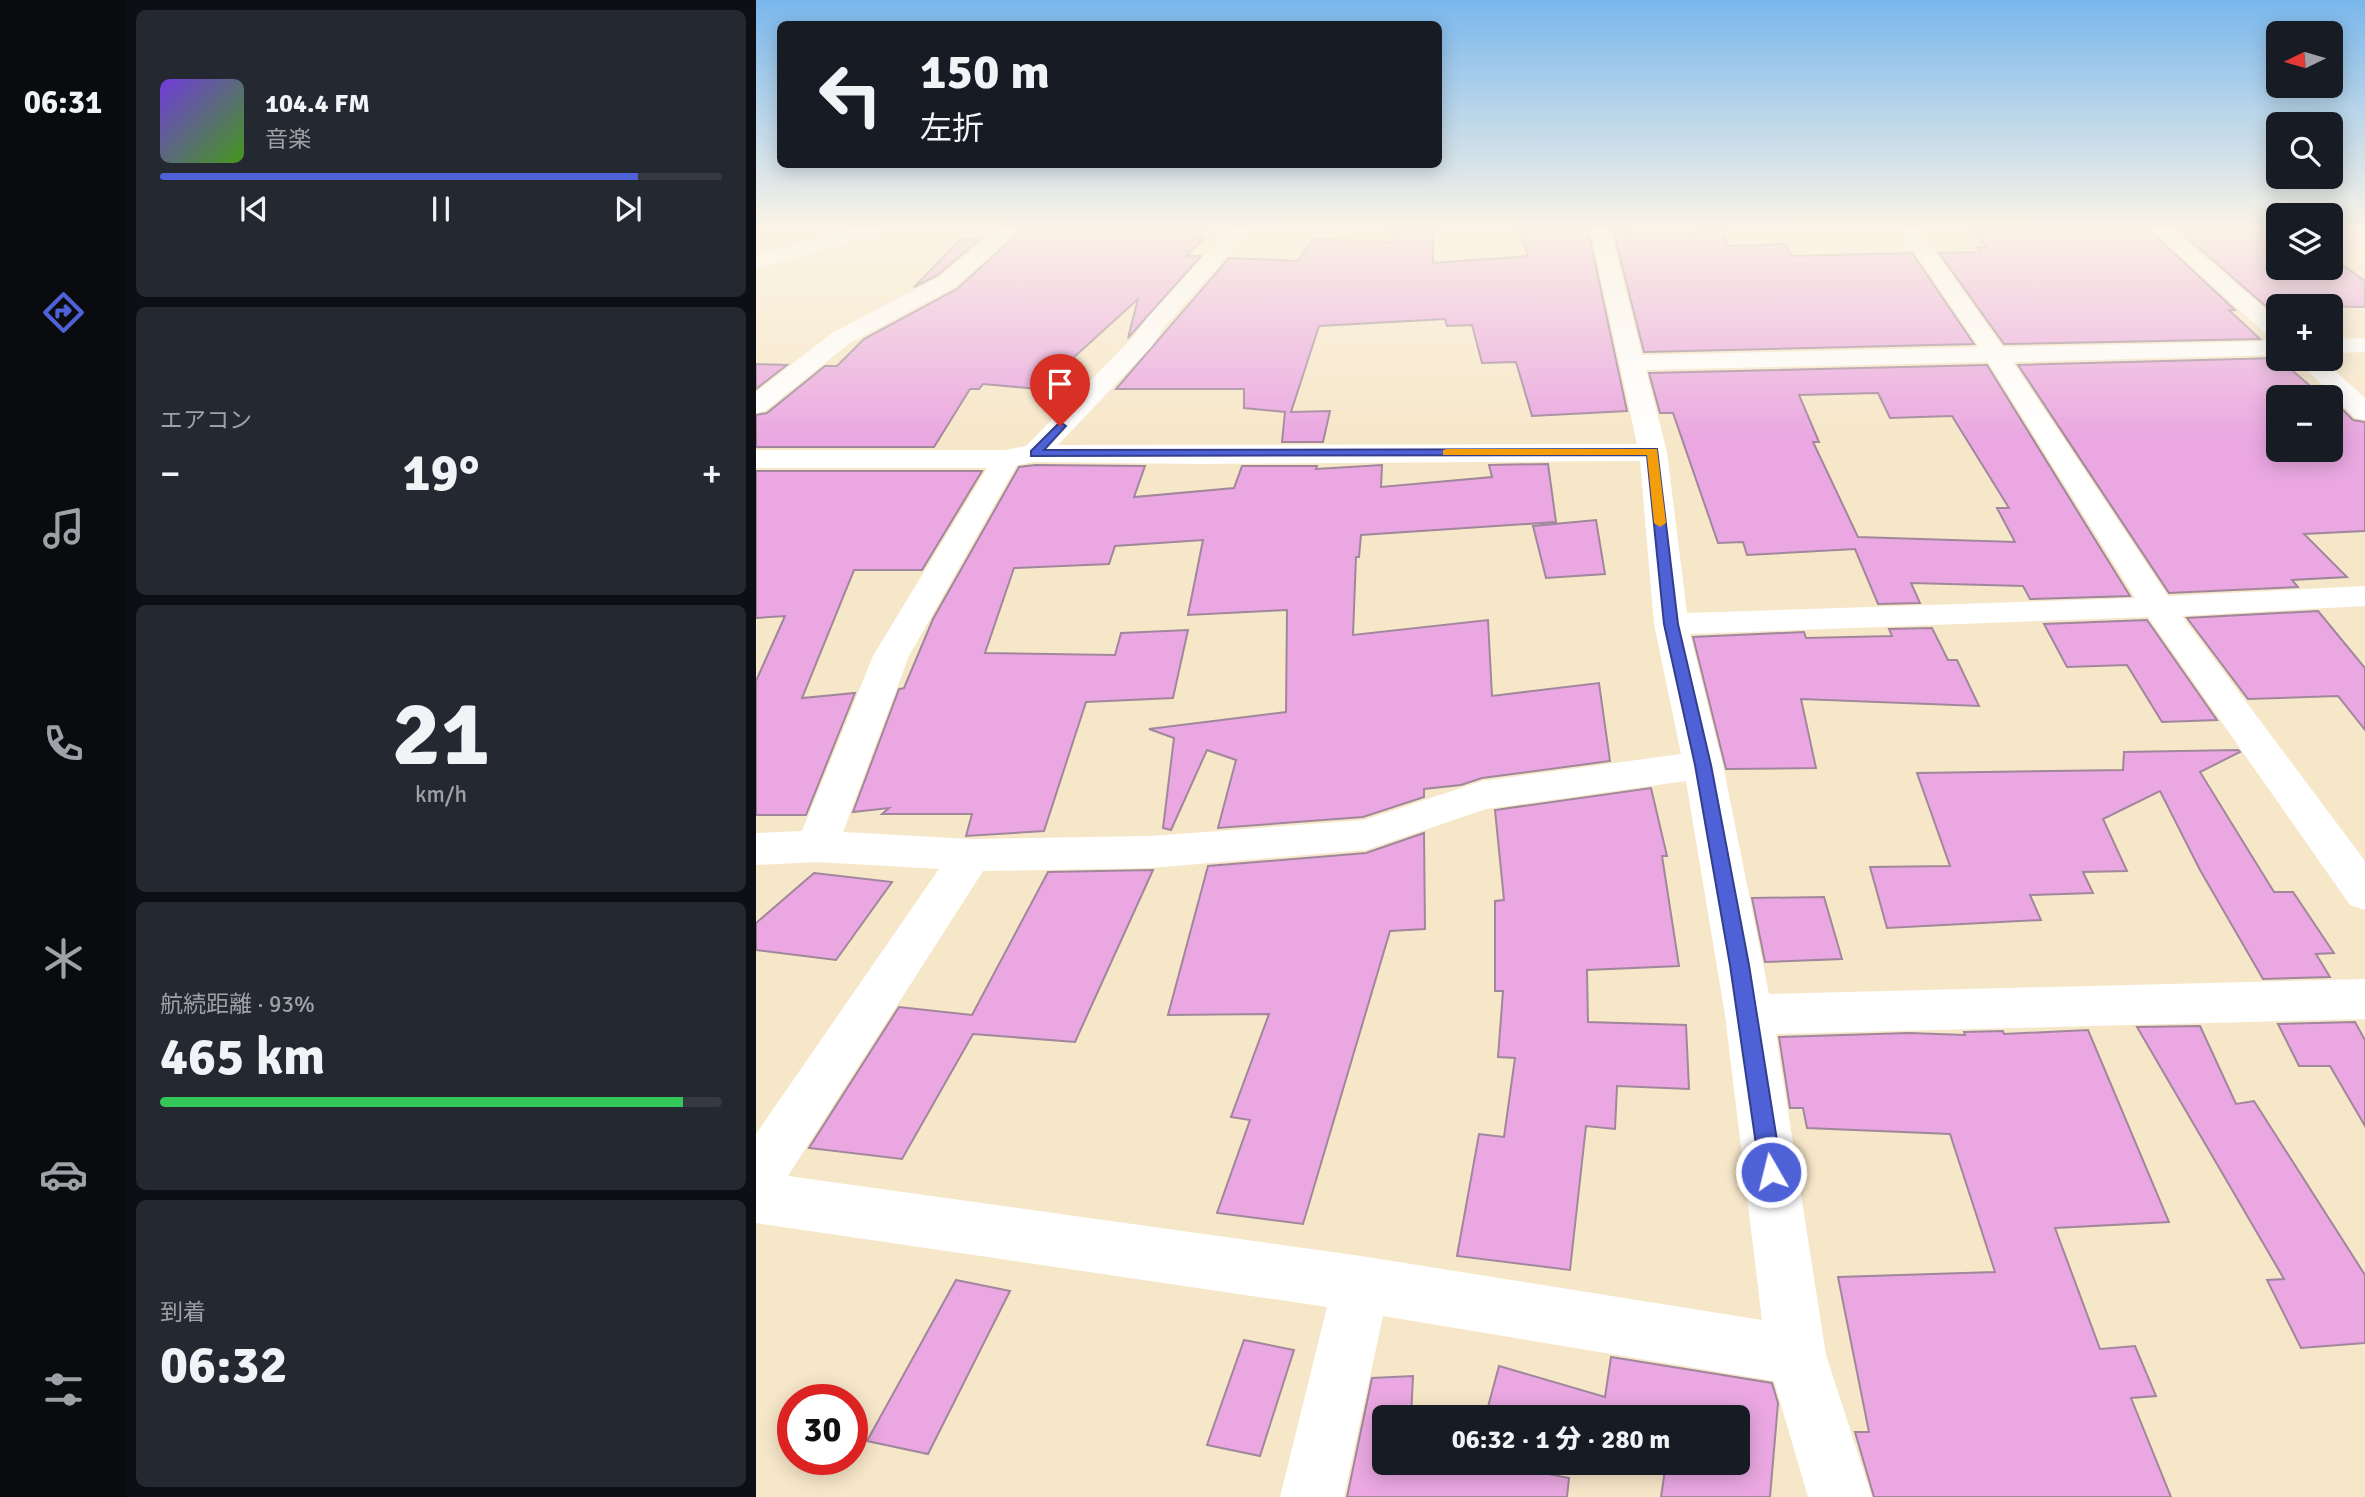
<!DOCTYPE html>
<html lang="ja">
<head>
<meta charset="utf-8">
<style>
  :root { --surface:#171b24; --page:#242831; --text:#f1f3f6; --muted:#9ea1a6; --line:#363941; --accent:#4f61d7 }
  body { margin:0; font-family:Signika,"Noto Sans JP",sans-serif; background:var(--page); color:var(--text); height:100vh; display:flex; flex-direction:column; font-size:26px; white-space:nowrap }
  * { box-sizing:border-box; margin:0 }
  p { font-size:23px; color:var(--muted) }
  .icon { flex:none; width:38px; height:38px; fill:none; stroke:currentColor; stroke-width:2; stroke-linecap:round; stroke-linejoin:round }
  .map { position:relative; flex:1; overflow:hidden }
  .side { display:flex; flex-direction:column; gap:10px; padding:10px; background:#0d0f14; width:630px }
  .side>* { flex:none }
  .top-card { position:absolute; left:21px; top:21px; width:665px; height:147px; border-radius:10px; box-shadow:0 4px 18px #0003; background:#171b24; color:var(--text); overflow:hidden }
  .needle { width:46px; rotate:265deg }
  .controls { position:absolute; left:1510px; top:21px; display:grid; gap:14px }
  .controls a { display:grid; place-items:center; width:77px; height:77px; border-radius:10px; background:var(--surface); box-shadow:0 4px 18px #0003; font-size:35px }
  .speed { position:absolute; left:21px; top:1384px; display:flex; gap:14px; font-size:35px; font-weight:700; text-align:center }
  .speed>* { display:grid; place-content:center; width:91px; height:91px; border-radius:50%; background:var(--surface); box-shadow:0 4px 18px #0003; line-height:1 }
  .speed .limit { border:10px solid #d22; background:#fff; color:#111 }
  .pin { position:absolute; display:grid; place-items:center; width:60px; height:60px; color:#fff; margin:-72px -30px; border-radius:50% 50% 50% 0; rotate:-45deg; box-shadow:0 0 7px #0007 }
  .pin .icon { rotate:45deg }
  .me { position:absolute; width:77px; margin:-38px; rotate:352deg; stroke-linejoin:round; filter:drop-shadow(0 0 5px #0008) }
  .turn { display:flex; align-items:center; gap:24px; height:147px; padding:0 28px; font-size:32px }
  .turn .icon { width:91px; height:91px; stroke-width:2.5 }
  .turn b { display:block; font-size:49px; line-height:60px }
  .big { font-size:52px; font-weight:800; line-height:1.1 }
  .side .tile { flex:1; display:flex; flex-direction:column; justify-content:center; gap:10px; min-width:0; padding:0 24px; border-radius:10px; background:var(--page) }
  .side .dial { align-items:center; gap:0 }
  .dial b { font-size:91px; line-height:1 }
  .song { display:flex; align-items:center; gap:21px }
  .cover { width:84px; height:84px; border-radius:10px; background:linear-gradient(135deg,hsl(260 70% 55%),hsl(100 70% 35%)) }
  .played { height:7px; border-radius:4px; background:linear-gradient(90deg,var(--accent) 85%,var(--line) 85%) }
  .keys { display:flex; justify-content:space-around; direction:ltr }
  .heat { display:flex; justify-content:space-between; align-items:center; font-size:38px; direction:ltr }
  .charge { height:10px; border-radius:5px; background:linear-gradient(90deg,#34c759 93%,var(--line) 0) }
  .trip { position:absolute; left:616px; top:1405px; width:378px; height:70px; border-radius:10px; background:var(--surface); box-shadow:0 4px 18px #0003; font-weight:800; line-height:70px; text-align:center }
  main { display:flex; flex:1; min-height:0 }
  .tabs { display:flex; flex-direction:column; width:126px; justify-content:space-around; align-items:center; background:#090b0e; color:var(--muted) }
  .tabs .icon { width:49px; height:49px }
  .tabs .active { color:var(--accent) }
  .tabs b { font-size:32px; color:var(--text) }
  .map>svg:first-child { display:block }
  .building { fill:#eaa7e1; stroke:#a0879c; stroke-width:2; fill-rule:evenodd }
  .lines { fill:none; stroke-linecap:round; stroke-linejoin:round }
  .minor { fill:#fff; fill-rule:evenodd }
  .route { fill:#4f61d7; stroke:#333f8c; stroke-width:2 }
  .slow { fill:#f59e0b }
</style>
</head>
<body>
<main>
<nav class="tabs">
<b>06:31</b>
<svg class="icon active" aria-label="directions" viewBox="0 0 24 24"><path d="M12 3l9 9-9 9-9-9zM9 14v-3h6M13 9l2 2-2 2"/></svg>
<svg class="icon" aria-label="music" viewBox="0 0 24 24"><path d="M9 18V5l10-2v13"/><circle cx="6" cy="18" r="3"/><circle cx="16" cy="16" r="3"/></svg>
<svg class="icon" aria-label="phone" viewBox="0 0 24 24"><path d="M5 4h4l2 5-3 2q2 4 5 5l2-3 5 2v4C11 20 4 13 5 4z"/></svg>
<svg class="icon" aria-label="climate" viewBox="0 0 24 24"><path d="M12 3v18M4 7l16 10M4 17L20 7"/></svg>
<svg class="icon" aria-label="car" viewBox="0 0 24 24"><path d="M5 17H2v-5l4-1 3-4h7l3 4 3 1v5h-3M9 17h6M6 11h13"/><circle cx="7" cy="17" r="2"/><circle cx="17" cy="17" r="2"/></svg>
<svg class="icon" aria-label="filters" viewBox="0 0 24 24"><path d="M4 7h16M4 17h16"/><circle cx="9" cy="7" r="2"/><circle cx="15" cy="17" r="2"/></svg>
</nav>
<section class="side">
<div class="tile">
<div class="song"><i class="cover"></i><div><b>104.4 FM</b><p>音楽</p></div></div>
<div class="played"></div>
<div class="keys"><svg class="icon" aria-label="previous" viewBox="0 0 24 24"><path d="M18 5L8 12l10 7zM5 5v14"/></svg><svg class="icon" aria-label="pause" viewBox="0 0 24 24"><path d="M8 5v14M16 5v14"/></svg><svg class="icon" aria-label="next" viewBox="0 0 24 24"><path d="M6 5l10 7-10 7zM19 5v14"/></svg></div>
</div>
<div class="tile"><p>エアコン</p>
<div class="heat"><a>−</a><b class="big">19°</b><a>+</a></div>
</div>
<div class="tile dial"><b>21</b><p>km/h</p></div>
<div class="tile"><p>航続距離 · 93%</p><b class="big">465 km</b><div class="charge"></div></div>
<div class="tile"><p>到着</p><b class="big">06:32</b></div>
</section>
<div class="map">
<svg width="1609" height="1497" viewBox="0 0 1609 1497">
  <rect width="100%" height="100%" fill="#f7e7c9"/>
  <!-- building -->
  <g class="building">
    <polygon points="267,229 449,229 441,238 449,238 430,256 445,256 372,338 382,299 283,389 227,384 223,389 214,389 178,447 0,447 0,415 11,413 69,366 81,366 108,339 201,289"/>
    <polygon points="635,229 677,229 677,263 772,256 763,232 832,230 871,411 776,416 760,362 726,363 716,325 691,326 689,319 563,326 535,412 574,411 567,442 526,442 529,412 488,408 488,389 360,389 473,258 542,261 557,239 637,242"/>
    <polygon points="874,229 871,235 966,232 972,246 1029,244 1036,256 1156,253 1218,344 888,352 857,230"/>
    <polygon points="1217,229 1392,229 1479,310 1473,310 1504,339 1248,344 1183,253 1224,252 1221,247 1230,247"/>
    <polygon points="1421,229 1522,229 1522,268 1575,268 1575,257 1609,281 1609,307 1522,306 1522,309 1513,309"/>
    <polygon points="205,239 223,240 182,275 158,287"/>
    <polygon points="1522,358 1560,391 1569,391 1575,397 1522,397 1522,450 1575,450 1575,398 1597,420 1609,422 1609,531 1548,534 1591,577 1536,580 1542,587 1413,593 1262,365"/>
    <polygon points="0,364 31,365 0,389"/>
    <path d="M1231,365L1374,596L1274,599L1267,586L1155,583L1164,603L1122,604L1099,549L991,555L987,542L962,543L917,413H904L893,373ZM1122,393L1134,418L1196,416L1253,508H1241L1259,542L1102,537L1057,442H1063L1043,395Z"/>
    <polygon points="792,464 800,522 605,535 603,557 600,557 597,635 732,620 736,696 843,683 854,761 726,778 705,785 668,789 668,797 607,817 462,828 480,760 451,750 415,830 407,828 418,738 393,729 530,712 531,610 432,615 447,540 359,546 353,564 258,568 229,653 359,655 365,633 432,630 417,698 330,702 288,831 210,836 216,814 126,814 133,808 97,812 143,689 148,688 177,619 263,467 279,465 389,466 378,497 478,488 486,466 561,466 560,469 626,465 625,487 736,477 733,465"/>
    <polygon points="0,471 226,471 166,570 98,570 46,698 99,693 50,815 0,815 0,681 29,616 0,618"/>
    <polygon points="840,520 849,574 790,578 777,526"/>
    <polygon points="1562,611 1609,668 1609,730 1582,696 1492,699 1431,618"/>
    <polygon points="1391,620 1461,720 1406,722 1371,665 1311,667 1288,624"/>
    <polygon points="1176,628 1192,660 1201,660 1223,706 1045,699 1060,768 970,769 937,637 1048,632 1050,638 1136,636 1133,629"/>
    <polygon points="1482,750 1484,752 1444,772 1518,892 1537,892 1578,953 1560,954 1574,977 1507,979 1444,870 1404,791 1347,819 1371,871 1327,872 1337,893 1274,895 1285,920 1131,928 1114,867 1194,866 1161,773 1367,770 1368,752"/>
    <polygon points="895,788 911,856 906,856 923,966 831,970 832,1022 930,1025 933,1089 861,1086 859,1129 830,1126 814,1270 701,1256 723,1134 748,1137 759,1058 742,1057 747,991 739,991 739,901 748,900 739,810"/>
    <polygon points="668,833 669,929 634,931 547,1224 461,1213 494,1120 475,1117 513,1014 412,1015 452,866 610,853"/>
    <polygon points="397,870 319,1042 217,1034 146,1159 53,1148 143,1007 216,1015 292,872"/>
    <polygon points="58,873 136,882 80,960 0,950 0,923"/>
    <polygon points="1068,897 1086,959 1009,962 996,898"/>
    <polygon points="1599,1022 1609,1040 1609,1126 1574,1066 1543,1066 1522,1024"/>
    <polygon points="1444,1026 1480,1104 1498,1101 1609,1275 1609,1343 1545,1348 1511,1280 1528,1279 1381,1027"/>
    <polygon points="1332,1030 1413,1222 1299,1228 1344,1349 1379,1346 1400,1396 1375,1398 1415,1497 1118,1497 1099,1432 1113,1432 1082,1277 1239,1272 1194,1134 1051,1128 1047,1108 1034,1108 1023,1037 1153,1033 1209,1035 1208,1032 1247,1031 1248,1034"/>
    <polygon points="200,1280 254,1291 172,1454 111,1441"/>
    <polygon points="488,1340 538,1350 504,1456 451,1445"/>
    <polygon points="855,1357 1016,1383 1022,1403 1014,1497 905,1497 910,1463 982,1463 982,1418 729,1418 743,1366 849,1397"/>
    <polygon points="657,1376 655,1418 627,1418 625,1443 628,1443 628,1463 734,1463 813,1478 811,1497 591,1497 616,1378"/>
  </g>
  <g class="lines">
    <!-- minor -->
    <g class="minor">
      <polygon points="96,229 130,229 127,233 0,269 0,255"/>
      <polygon points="241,229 264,229 199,287 94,343 9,411 0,413 0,392 76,333 183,277"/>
      <path d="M474,229H495L408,327L396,346L302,445L881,444L834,229H854L886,355L1223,347L1143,229H1163L1247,347L1522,341V355L1257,362L1412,596L1609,586V606L1426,616L1609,861V910L1594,905L1392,617L934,634L967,765L1013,994L1609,979V1019L1020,1034L1070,1355L1116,1497H1052L1018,1381L627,1316L588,1497H524L571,1307L0,1223V1134L183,869L61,862L0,865V833L46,831L117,656L231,468H0V450H250L270,446L378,336L391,318ZM1232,362L1379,598L931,613L911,452L890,370ZM884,461L898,624L925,754L726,781L608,820L395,836L215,839L87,832L153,656L261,465L279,462L445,464ZM930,781L969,1015L1006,1320L605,1256L32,1176L227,871L395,868L610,850L730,809Z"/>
      <polygon points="1395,229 1417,229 1522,320 1522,339 1513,337"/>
      <polygon points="1609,338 1609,352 1575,353 1575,339"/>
      <polygon points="1540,359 1566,359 1609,398 1609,420 1599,418"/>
    </g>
  </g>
  <!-- sky -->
  <linearGradient id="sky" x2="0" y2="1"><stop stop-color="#79b7ec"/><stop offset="0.52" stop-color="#fbf4e7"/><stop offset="1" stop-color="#fbf4e7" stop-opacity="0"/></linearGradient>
  <rect width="1609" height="439" fill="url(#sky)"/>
  <!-- route -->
  <polygon class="route" points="304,422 310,426 288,450 901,449 922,624 955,765 993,965 1026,1172 1023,1179 1015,1182 1007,1179 1004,1172 974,965 939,765 908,624 891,455 275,456 275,451"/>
  <!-- slow -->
  <polygon class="slow" points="691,449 901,449 910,523 904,527 898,523 891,455 687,455 687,450"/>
</svg>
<div class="controls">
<a><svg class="needle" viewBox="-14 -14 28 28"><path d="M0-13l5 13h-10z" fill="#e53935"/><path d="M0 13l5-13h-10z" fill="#9ea1a6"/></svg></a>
<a><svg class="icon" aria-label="search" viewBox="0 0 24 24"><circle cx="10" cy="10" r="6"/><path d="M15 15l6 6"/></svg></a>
<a><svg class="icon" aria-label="layers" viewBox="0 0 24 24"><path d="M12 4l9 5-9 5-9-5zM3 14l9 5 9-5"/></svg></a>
<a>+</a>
<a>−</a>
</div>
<div class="speed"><div class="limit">30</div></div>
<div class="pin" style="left:304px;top:426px;background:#d93025"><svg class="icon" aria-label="arrive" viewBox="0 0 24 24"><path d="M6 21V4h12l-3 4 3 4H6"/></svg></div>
<svg class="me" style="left:1015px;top:1172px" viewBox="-20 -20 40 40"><circle r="17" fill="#4f61d7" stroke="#fff" stroke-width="3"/><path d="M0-11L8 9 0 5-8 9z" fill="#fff"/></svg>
<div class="trip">06:32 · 1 分 · 280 m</div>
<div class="top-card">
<div class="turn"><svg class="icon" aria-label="left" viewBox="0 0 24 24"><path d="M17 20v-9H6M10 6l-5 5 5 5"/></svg><div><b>150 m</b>左折</div></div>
</div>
</div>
</main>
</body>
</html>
